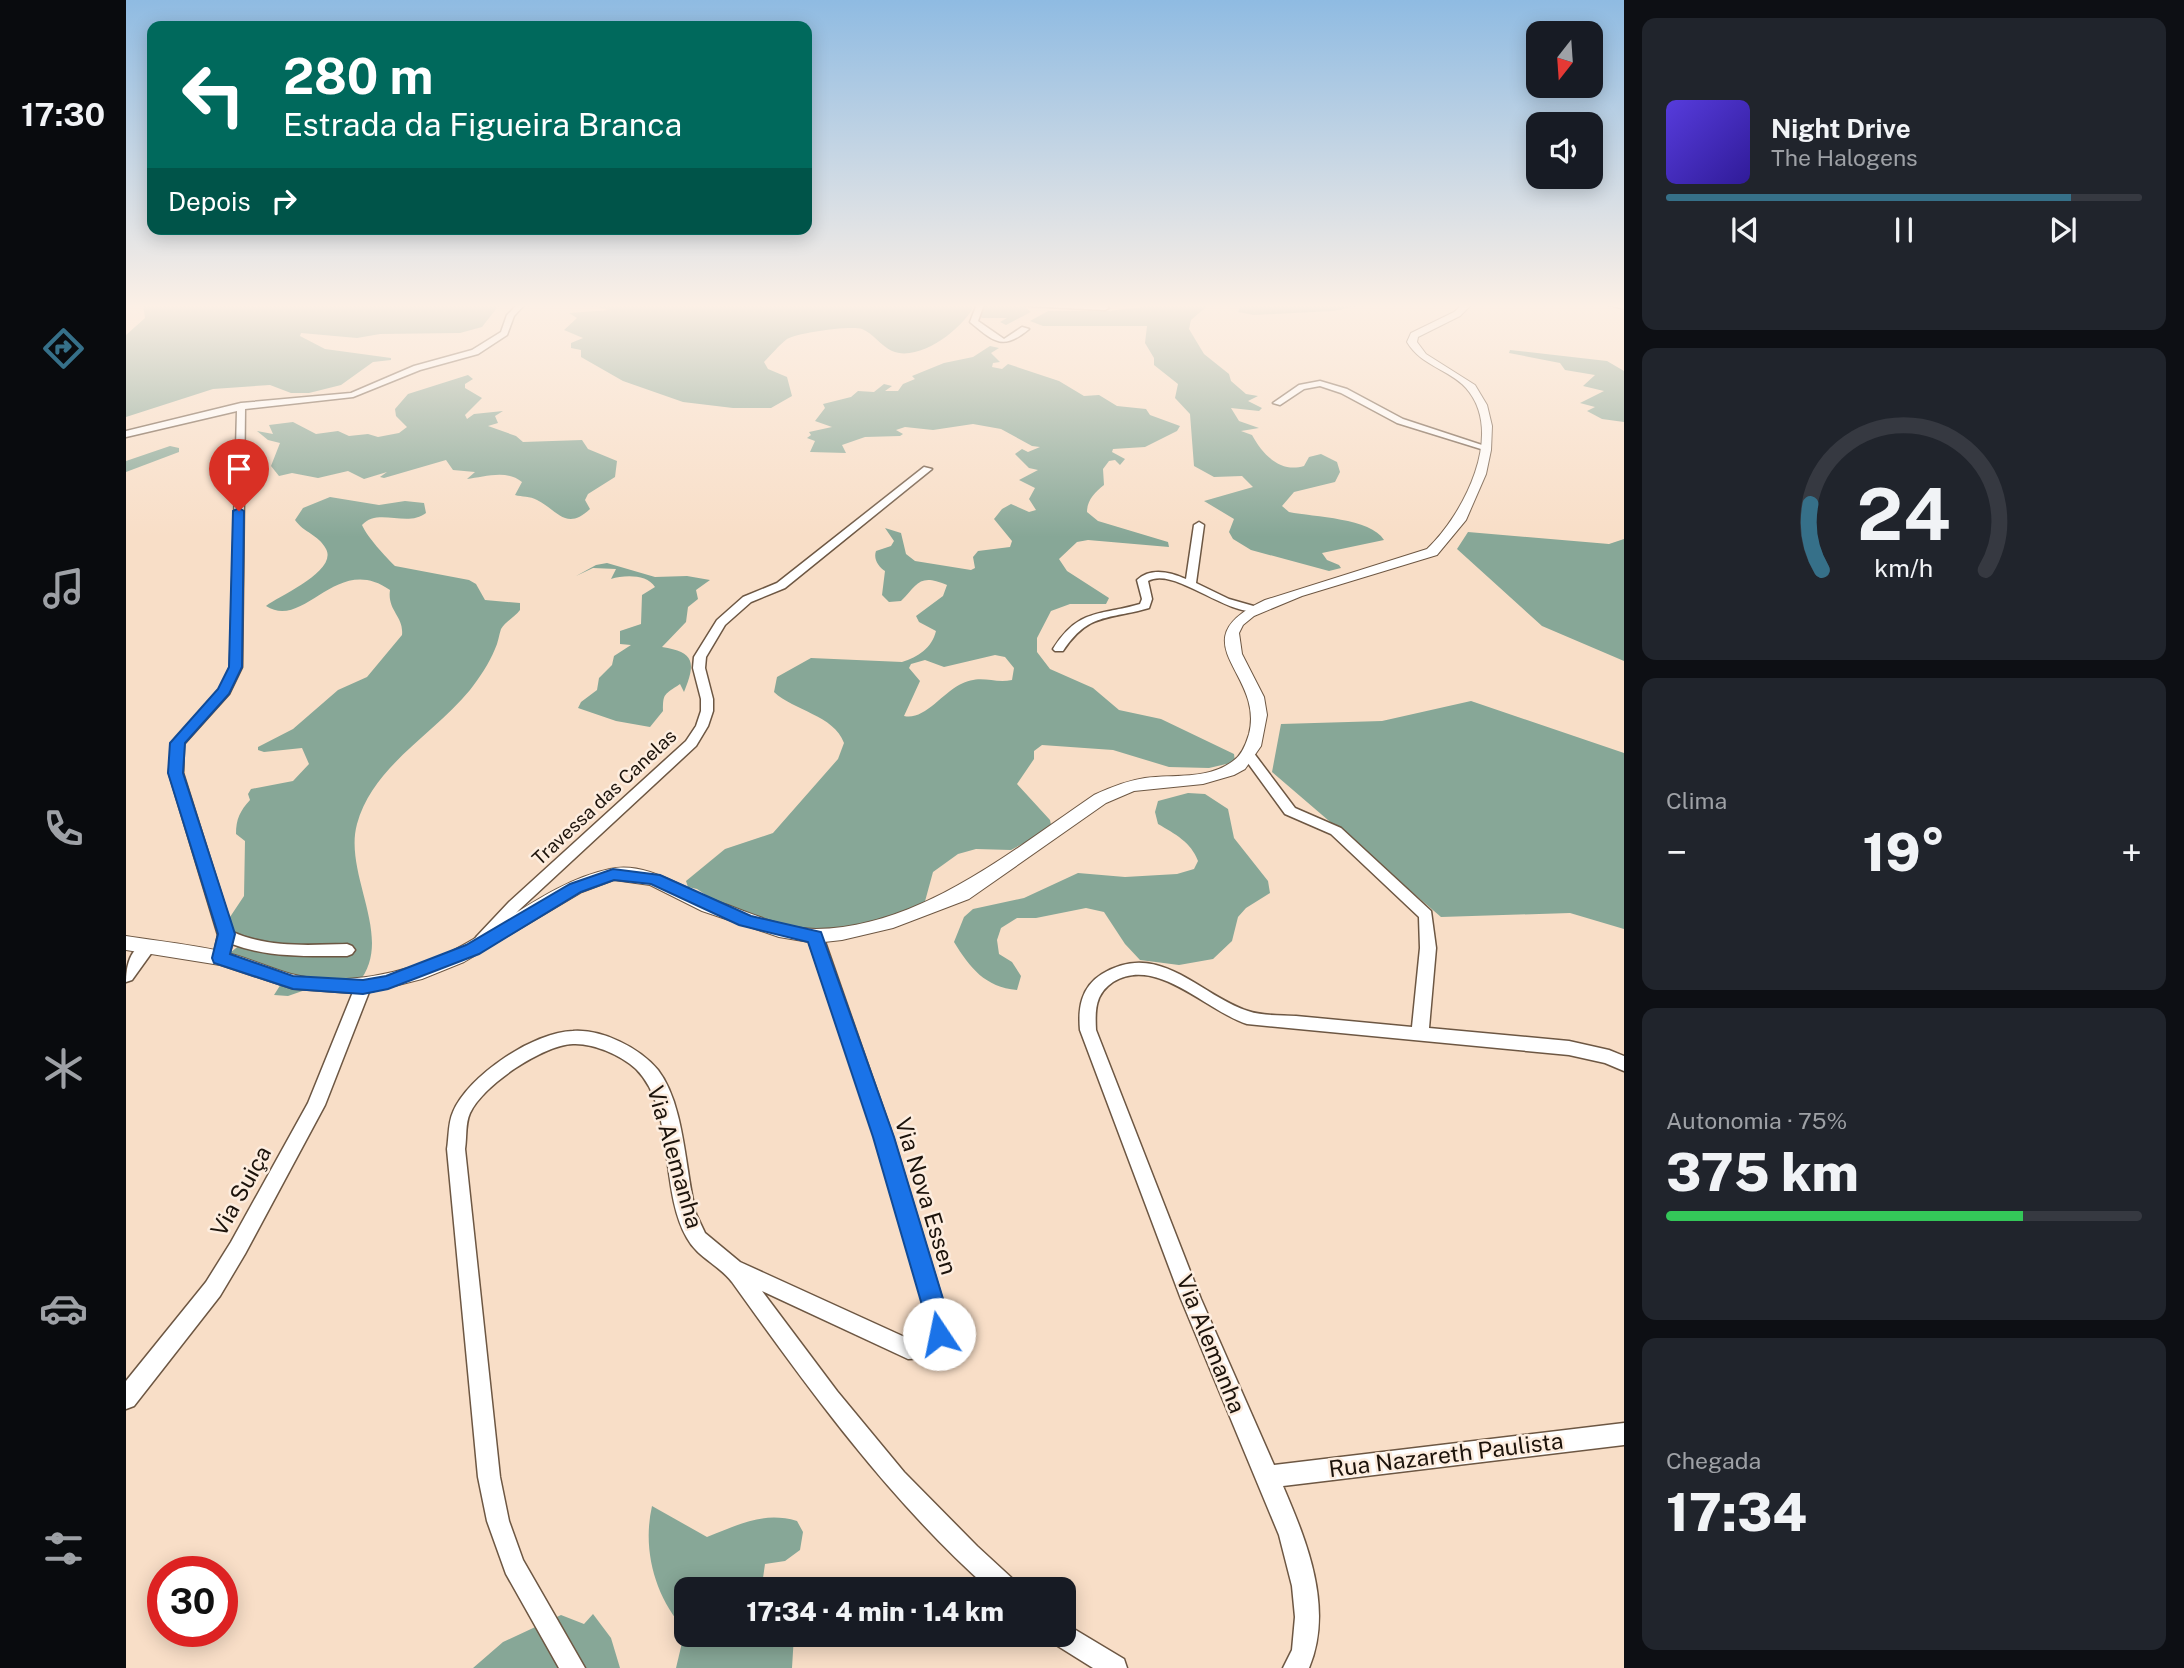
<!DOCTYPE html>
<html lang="pt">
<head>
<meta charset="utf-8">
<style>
  :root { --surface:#171b24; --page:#20242c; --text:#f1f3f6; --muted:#9ea1a6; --line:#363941; --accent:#367089 }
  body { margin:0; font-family:"Public Sans",sans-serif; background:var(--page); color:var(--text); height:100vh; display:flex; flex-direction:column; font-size:26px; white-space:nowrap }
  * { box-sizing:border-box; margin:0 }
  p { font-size:23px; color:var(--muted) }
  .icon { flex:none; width:38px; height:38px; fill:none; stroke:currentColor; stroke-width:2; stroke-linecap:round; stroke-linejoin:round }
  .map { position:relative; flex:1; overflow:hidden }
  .details { display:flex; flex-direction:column; gap:18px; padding:18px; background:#0d0f14; width:560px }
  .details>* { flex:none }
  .top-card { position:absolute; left:21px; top:21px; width:665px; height:214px; border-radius:14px; box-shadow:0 4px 18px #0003; background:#00695c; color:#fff; overflow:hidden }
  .needle { width:46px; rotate:197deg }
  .tools { position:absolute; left:1400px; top:21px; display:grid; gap:14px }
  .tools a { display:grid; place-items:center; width:77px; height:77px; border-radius:14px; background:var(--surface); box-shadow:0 4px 18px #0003; font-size:35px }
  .speed { position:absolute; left:21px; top:1556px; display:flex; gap:14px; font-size:35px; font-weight:700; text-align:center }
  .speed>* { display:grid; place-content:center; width:91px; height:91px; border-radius:50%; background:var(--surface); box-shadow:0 4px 18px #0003; line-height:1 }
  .speed .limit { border:10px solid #d22; background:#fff; color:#111 }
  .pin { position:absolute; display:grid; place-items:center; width:60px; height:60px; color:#fff; margin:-72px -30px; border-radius:50% 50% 50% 0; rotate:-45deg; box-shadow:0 0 7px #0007 }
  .pin .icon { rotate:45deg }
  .me { position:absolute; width:77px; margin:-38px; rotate:349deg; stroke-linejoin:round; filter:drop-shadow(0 0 5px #0008) }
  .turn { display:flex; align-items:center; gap:24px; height:147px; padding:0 21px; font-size:32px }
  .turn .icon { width:91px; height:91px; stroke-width:2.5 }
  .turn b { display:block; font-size:49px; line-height:60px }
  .then { display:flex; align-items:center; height:66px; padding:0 21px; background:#0003; gap:14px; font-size:26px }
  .big { font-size:52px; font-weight:800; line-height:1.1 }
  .details .tile { flex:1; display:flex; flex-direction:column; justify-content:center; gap:10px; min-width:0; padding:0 24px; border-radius:14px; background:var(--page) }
  .details .dial { align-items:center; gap:0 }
  .dial svg { height:182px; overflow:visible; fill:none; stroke:var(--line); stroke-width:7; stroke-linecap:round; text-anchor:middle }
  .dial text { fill:var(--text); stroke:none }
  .song { display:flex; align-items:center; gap:21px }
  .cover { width:84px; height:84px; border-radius:10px; background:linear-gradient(135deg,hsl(250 70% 55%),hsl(250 70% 35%)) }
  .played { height:7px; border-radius:4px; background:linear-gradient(90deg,var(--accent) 85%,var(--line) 85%) }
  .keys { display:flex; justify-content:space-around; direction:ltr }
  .heat { display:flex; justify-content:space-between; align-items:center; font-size:38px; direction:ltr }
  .charge { height:10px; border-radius:5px; background:linear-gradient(90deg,#34c759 75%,var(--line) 0) }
  .trip { position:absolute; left:548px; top:1577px; width:402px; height:70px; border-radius:14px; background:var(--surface); box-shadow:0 4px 18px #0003; font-weight:800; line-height:70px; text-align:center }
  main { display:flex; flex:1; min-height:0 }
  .dock { display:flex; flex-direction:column; width:126px; justify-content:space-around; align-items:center; background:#090b0e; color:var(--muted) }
  .dock .icon { width:49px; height:49px }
  .dock .on { color:var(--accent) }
  .dock b { font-size:32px; color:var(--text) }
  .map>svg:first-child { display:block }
  .forest { fill:#87a797; fill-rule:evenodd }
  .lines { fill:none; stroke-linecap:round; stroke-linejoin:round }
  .minor-casing { stroke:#6d5743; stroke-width:3 }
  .major-casing { stroke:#6d5743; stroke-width:2 }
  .minor { fill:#fff; fill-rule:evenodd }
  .major { fill:#fff; fill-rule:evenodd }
  .route { fill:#1a73e8; stroke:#114b97; stroke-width:2 }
  .labels { text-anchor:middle; stroke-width:5; stroke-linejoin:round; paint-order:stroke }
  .street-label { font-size:19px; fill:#1c130b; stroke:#fdeddf }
  .near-street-label { font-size:23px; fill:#1c130b; stroke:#fdeddf }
</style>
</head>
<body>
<main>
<nav class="dock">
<b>17:30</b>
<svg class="icon on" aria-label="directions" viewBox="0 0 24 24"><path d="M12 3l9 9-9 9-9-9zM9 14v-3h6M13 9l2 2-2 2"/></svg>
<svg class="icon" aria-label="music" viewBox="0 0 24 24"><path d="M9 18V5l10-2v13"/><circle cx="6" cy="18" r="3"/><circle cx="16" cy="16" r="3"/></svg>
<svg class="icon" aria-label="phone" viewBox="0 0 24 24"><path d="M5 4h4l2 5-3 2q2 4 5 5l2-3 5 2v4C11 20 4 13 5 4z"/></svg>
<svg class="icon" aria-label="climate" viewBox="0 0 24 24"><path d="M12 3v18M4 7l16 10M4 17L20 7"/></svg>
<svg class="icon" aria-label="car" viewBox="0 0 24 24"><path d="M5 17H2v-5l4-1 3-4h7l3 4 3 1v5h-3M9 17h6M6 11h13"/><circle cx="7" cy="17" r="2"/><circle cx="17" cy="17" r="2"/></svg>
<svg class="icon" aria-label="filters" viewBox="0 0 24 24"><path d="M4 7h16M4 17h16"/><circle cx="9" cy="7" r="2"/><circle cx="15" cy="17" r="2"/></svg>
</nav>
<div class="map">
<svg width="1498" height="1668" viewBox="0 0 1498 1668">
  <rect width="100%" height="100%" fill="#f8dec7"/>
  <!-- forest -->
  <g class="forest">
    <polygon points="17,304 128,304 137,307 166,304 374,304 356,327 334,333 254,334 231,338 175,333 174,336 199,349 265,358 265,360 247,362 215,385 183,393 165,393 144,385 87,389 0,417 0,335 19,318"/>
    <path d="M457,304H849C839,327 794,363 766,351C755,346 747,333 736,329C725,325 670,333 661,339C653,345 645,355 638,362L642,369L661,377L666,396L645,408H607L557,402L497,381L455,357V350L445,348V343L457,338L438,330L451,318L443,313L483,310Z"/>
    <polygon points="858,304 896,304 905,312 880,325 874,322 881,318 856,318 853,315"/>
    <path d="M1043,304L1080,307L1065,320L1063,329L1078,354L1103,374L1105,381L1120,394L1132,396L1122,401L1136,408L1133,411L1105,408L1113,421L1133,428L1115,431L1126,435C1137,455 1154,473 1178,466L1183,457L1195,454L1211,462L1214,472L1209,482L1168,492L1156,506L1163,512C1188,517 1245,518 1258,540L1196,553L1201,560L1213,565L1215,568L1203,571L1125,550L1107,539L1103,532L1108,519L1078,501L1127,487L1116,476L1088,477L1068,466L1064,414L1049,398L1052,384L1028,365V358L1019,343L1021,326H917L904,321L922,311H982Z"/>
    <polygon points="1115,304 1242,304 1207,311 1128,315 1112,312"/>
    <path d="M864,346L873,348L865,353L874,362L867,363L866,367L876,369L882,364L933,381L958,396L973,395L991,406L1020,409L1024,415L1054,426L1051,431L1019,447L987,449L986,452L999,459L994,465L989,460L983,461L977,469L978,485C969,492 961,500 961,512L972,521L1042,542L1043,547L962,540L951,542L933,559L941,571L983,598L980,604H944L925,611L911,638V652L924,669L967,688L993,710L1035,719L1108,754L1109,762L1083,768L1043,767L987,750L916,745L908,751V759L891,784L924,820L925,825L919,832L885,850L850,849L832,854L807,872L798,905L773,917L693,937L605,912L571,889L562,887L560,881L599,849L647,833L712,759L718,743C708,715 668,711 648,692L651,677L685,658L776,662C792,657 806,648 810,631L793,622L790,616L817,596L821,585C793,573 792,584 775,601L763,602L756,595L759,571C753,567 747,559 750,551L765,546L768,541L759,528L775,533L780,554L789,561L845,570L849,568L847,557L852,551L884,547L886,541L868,519L876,509L885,504L903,512L910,510L903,499L909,488L893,480L912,470L903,468L889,454L896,449L902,452L914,447L906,446L875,429L847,424L807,430L779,427L770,430L777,434L774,436L739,437L716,445L720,453L684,452L689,441L681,438L685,435L683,432L706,427L689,421L699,408L697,404L725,397L732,391L748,392L758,384L766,386L759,391H772L777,384L789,379L786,376L818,363L847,357ZM869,655L879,657L888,668L886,680C866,684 855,673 833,685C816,694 797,721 778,716L794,681L783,668L785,664L799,660L818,667Z"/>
    <polygon points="1384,350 1481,361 1498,371 1498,422 1476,419 1461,411 1469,407 1454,403 1478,391 1457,386 1469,375 1439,370 1434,363 1383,353"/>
    <path d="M342,375L347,379L339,384V388L356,398L339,415L341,419L348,414L377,411L369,416L372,423L362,426L390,436L397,442L456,440L462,449L491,461L489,477L462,494L459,500L464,509C440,532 430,509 411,500C404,496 396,497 389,495L396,482C381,469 358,477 341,479L349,472L327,470L320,460L258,478L254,477L261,472L238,479L222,471L192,478L166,473L153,476L145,466L154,443L142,440L131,431L147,434L143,425L167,422L190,434L212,431L223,436L242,434L252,437L273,433L281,427L270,416L269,409L282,394Z"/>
    <polygon points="44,446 53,448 53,452 0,472 0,461"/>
    <path d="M204,497L253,505L279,501L298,503L300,513C281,528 252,507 236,525C241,537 260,557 269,566L343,580L350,584L359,600L394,603V610C389,617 379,622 375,629C373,635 372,643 369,649C363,664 353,678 344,690C307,735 247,766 231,824C217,875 270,939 232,983L185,988L162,996L148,995L155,984L101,955L114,945L100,923L118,896L119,841L110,834C110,819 114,811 124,800L122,794L125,789L167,781L183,764L176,748L138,752L132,750V747L167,729L212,690L241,677L276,635C278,616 261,611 264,590C210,552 179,631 140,606C153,596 212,571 200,549C192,534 178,533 169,520L177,508Z"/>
    <polygon points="1342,532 1483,544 1498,539 1498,661 1416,626 1331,549"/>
    <path d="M481,563L529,577L561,576L584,580L570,590L572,599L562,607L560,622L536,647C569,652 570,663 558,692L554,684C538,695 537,693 537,711L524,727L490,721L452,708L455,702L471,690L473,678L486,665L488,656L505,645L494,644V631L515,624L516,595L529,587C521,574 498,575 485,579L490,569L467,568L450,576L470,565Z"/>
    <polygon points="1345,701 1498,753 1498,929 1444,913 1315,917 1146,772 1155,724 1256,721"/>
    <path d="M1062,793L1079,794L1102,809L1108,838L1142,881L1144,893L1120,908L1112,917L1106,941L1087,959L1053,965L1014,960L999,944L978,912L960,908L910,918H891L875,928L871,940L873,954L886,962L895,976L891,990C859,987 844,968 828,942L838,917L847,909L898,898L952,873L999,877L1051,874L1068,869L1072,861C1065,842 1049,834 1032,824L1029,812L1032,801Z"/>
    <path d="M526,1506L581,1537C612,1525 637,1511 671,1521L677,1532L674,1550L659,1561L639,1564L637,1578L641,1589H560V1634L668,1635L666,1668H550L559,1630C529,1597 516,1550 526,1506Z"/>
    <polygon points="467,1614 485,1638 494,1668 347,1668 377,1642 435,1615 458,1624"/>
  </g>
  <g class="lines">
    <defs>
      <g id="minor">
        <path d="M392,304H399L388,316L381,335L352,354L294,370L227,397L119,409L116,667L103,694L58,744L57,773L107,932C142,948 182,945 221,944L226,946L229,950L226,954L221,956C182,956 143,958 106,944L101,962H89L87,958L92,935L43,773L46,743L94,690L104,667L111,411L0,437V431L115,403L225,393L288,366L346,350L375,332L381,315Z"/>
        <path d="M851,304H858L852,321L878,339L896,327L903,329C877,351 868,342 844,322Z"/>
        <polygon points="898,304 979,306 983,308 979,310 902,306"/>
        <polygon points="1194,381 1221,389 1277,419 1362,447 1355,449 1271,423 1215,393 1194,386 1178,389 1154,405 1147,403 1173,385"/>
        <polygon points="798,467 806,469 659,588 625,602 599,625 580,657 579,668 587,699 587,711 582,726 570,746 393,910 361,944 351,944 348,940 351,936 383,902 560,741 570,726 575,711 575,699 567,668 568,657 591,620 617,597 651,583"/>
        <path d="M1073,522L1078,525L1070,583L1103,599L1131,607V611C1099,615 1047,566 1022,581L1026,599L1023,608C982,620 963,612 937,651H929L927,649C953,608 973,616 1014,604L1016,599L1011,580C1025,567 1044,572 1060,579L1068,525Z"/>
        <path d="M1122,751L1127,752L1169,808L1215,828L1305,911L1310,948L1303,1028L1443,1041L1483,1050L1498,1056V1071L1479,1063L1443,1055L1121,1024C1080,1011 1031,955 987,982C969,994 969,1010 970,1030L1075,1299L1148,1465L1498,1423V1445L1157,1486C1181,1542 1208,1608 1183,1668H1157L1166,1650L1169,1617L1166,1586L1153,1535L1055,1299L954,1030C952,1008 955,987 976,974C1033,939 1073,995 1122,1011C1136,1016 1155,1015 1170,1016C1209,1020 1247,1023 1286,1027L1294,948L1293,917L1205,834L1159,814L1116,755Z"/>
        <path d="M689,930L694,932L697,936L767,1137L820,1312C825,1345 816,1358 782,1359L636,1291L711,1391L778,1472L851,1546L889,1581L893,1589H863C762,1499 684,1391 606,1282C593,1265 571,1257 561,1238C533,1189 550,1109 510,1069C495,1055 467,1043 447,1044C417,1045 357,1085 344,1113C339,1124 341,1137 339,1149L374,1477L383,1521L397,1560L459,1668H433L380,1574L361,1521L352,1477L321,1149C323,1137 322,1123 327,1112C342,1076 407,1032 447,1031C476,1029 514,1048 532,1070C559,1105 559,1172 570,1214L579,1233L614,1262L783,1339L798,1337L801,1330L800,1312L749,1137L681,936L684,932Z"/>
        <path d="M21,942L26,944L29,948L6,980L0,982C0,966 4,948 21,942Z"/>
        <polygon points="237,981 243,983 245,987 199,1105 119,1254 94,1296 8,1406 0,1409 0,1381 80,1282 105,1242 182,1103 229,987 231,983"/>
        <polygon points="938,1623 998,1659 1001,1668 967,1668 927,1643 924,1634 938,1634"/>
      </g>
      <g id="major">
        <path d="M1337,304H1346L1334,316L1292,337L1291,342L1300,354L1349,385L1361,405L1366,426L1365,450L1360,474L1340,520L1311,555L1176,596L1128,616L1117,625L1113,633L1116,654L1138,697L1141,715L1135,746L1119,769L1108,775L1077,784L1008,791L980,803L843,899L767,928L716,940L689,943L653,937L576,911L524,885L488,880L456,892L338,962L296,979L237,994L167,989L94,965L0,950V936C31,941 63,944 94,951C118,956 141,967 165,974C215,987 278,974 324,952C377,926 426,881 484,869C522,860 564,893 599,904C627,914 659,929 690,929C793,928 887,850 968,795C985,787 1000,781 1019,778C1048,774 1082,780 1107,761C1116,755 1120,744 1123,734C1139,672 1050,642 1139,600L1301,549C1337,515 1380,433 1340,388C1323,369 1295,366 1281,342L1285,333L1328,312Z"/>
        <polygon points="1477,304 1498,304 1498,309"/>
      </g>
    </defs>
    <!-- minor casing -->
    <use href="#minor" class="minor-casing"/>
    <!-- major casing -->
    <use href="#major" class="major-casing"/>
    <!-- minor -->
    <use href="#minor" class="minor"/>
    <!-- major -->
    <use href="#major" class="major"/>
  </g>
  <!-- sky -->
  <linearGradient id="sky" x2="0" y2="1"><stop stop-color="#8fbbe2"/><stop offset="0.57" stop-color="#fcf0e6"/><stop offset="1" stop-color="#fcf0e6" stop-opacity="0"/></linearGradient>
  <rect width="1498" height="537" fill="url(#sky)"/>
  <!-- route -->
  <polygon class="route" points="113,508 118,511 116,667 103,694 59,743 57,773 109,934 104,954 167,976 237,980 260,976 340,945 444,884 487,869 534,875 625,916 695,932 768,1137 821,1312 825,1334 821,1342 813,1345 805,1342 798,1312 747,1137 682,942 613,925 525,884 488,880 455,892 353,954 262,989 237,994 167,989 88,963 86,958 92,934 42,773 44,743 92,689 103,667 107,511"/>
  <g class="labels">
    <!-- street labels -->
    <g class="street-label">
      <text transform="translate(478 797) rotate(-43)" y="7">Travessa das Canelas</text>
    </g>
    <!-- near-street labels -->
    <g class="near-street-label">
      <text transform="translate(549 1157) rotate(74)" y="8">Via Alemanha</text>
      <text transform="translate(115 1191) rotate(-61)" y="8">Via Suiça</text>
      <text transform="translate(800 1196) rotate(73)" y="8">Via Nova Essen</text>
      <text transform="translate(1085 1344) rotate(68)" y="8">Via Alemanha</text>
      <text transform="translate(1320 1455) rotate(-7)" y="8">Rua Nazareth Paulista</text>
    </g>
  </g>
</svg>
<div class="tools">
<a><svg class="needle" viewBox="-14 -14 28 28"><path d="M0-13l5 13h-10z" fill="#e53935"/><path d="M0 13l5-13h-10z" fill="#9ea1a6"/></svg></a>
<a><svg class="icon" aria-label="sound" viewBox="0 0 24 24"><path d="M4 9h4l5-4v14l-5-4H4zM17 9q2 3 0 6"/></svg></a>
</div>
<div class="speed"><div class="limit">30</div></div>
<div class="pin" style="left:113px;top:511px;background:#d93025"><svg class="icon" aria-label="arrive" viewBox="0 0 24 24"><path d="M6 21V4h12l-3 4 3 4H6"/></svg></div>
<svg class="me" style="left:813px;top:1334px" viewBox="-20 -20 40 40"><circle r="19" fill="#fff"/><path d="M0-13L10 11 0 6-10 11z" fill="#1a73e8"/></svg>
<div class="trip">17:34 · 4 min · 1.4 km</div>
<div class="top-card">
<div class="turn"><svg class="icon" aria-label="left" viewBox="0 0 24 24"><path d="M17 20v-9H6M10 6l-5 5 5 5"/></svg><div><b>280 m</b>Estrada da Figueira Branca</div></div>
<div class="then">Depois<svg class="icon" aria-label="right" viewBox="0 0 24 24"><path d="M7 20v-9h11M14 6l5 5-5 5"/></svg></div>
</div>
</div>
<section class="details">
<div class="tile">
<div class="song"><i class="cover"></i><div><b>Night Drive</b><p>The Halogens</p></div></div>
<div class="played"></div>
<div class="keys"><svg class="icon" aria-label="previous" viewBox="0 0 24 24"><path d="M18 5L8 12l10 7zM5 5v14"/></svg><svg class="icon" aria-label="pause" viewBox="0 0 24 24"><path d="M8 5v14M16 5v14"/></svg><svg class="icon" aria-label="next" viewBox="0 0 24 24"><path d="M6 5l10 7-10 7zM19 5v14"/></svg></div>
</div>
<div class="tile dial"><svg viewBox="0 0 100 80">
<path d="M14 69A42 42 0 1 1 86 69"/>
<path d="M14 69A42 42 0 0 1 9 40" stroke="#367089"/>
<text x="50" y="56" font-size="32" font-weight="700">24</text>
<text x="50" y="72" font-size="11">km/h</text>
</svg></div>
<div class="tile"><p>Clima</p>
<div class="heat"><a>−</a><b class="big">19°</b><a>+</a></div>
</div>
<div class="tile"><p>Autonomia · 75%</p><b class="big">375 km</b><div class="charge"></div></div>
<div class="tile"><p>Chegada</p><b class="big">17:34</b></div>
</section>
</main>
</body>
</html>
